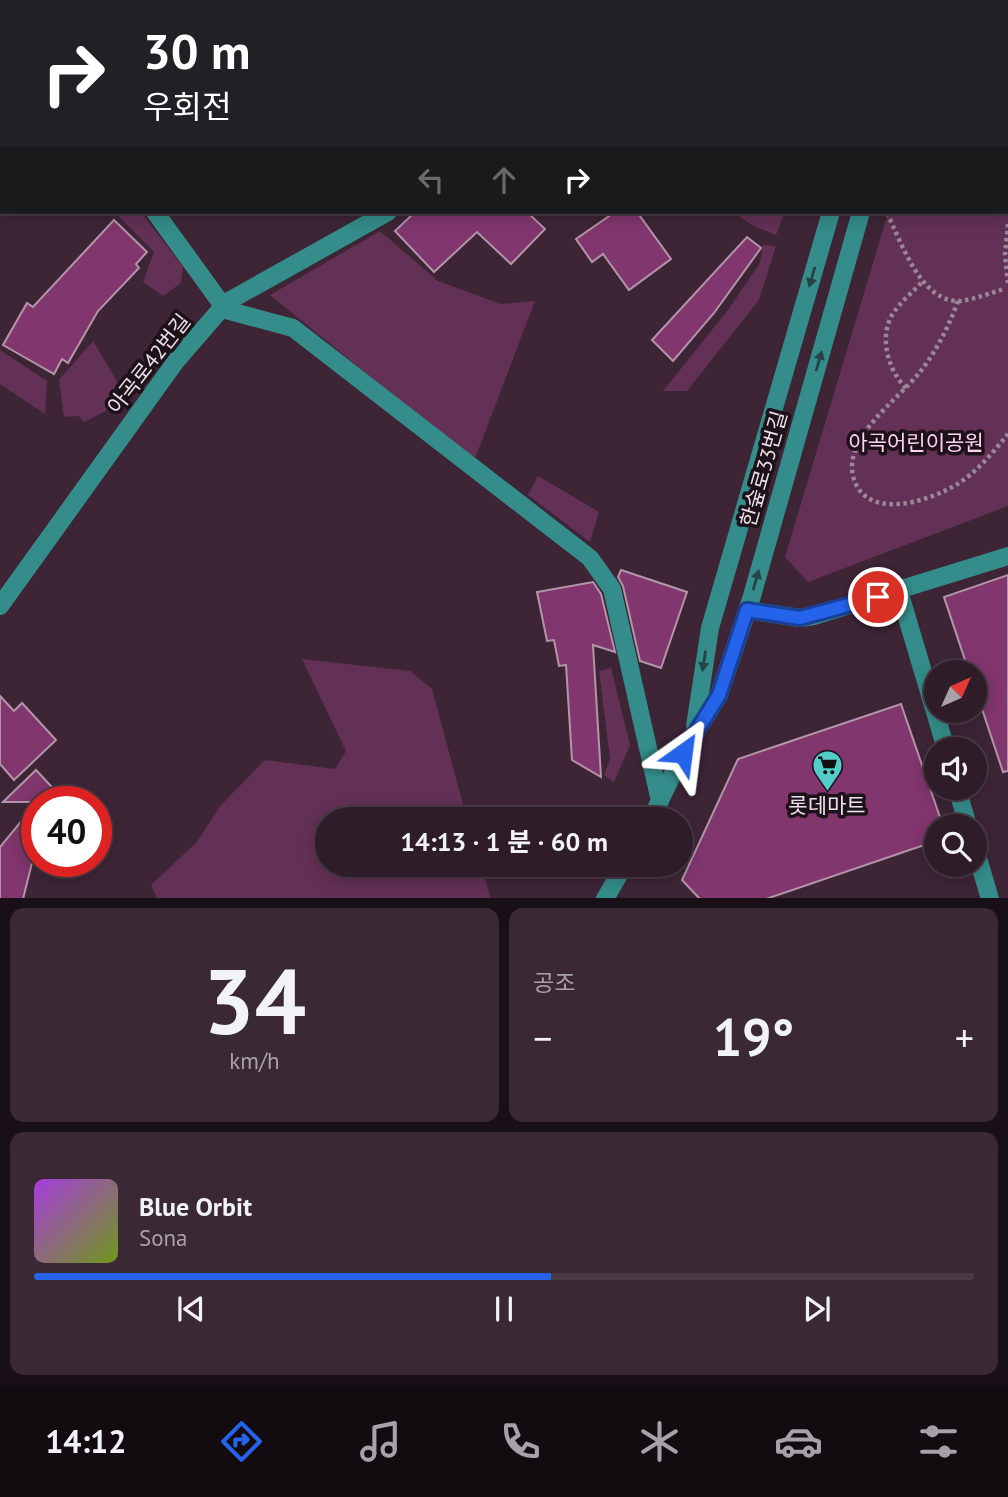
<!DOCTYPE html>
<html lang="ko">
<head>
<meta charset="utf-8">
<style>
  :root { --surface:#2e1c28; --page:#3a2934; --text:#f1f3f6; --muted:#a7a1a8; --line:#493a45; --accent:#2563eb }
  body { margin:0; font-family:"PT Sans","Noto Sans KR",sans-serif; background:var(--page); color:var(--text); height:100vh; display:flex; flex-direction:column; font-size:26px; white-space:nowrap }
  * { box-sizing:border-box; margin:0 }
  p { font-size:23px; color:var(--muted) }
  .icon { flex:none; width:38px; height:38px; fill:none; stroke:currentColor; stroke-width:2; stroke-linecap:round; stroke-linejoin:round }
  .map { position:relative; height:898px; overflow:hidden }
  .details { display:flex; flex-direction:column; gap:10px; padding:10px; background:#190f16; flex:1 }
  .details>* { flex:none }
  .top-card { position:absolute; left:0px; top:0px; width:1008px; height:214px; box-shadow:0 4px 18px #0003,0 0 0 2px var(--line); background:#202124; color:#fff; overflow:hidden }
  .needle { width:46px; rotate:45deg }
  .controls { position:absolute; left:924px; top:660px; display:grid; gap:14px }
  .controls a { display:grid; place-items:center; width:63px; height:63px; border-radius:50%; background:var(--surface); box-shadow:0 4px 18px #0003,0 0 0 2px var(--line); font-size:35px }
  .speed { position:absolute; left:21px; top:786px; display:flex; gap:14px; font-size:35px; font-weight:700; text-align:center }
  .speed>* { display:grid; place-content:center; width:91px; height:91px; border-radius:50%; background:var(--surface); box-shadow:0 4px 18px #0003,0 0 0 2px var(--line); line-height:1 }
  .speed .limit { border:10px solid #d22; background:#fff; color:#111 }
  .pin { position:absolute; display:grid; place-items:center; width:60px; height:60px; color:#fff; margin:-30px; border:4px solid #fff; border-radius:50%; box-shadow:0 2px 7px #0007 }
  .me { position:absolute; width:77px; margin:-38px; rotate:31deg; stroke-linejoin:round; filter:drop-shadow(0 0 5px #0008) }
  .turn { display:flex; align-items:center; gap:24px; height:147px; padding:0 28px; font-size:32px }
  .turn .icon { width:91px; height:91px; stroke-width:2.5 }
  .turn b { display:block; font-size:49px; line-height:60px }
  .lanes { display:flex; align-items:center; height:66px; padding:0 28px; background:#0003; justify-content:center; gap:35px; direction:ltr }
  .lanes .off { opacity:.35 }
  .big { font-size:52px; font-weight:700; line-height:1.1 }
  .details .widget { flex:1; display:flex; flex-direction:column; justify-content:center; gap:10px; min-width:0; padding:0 24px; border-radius:14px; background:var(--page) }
  .details .dial { align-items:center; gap:0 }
  .dial b { font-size:91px; line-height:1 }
  .song { display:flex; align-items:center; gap:21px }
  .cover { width:84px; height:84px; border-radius:10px; background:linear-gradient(135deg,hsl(280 70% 55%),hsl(80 70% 35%)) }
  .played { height:7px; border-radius:4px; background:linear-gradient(90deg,var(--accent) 55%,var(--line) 55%) }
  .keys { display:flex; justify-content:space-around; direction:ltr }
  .heat { display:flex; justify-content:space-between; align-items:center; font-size:38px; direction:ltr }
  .details .tiles { flex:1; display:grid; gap:10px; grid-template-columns:1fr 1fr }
  .widget:last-child { grid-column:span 2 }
  .trip { position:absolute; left:315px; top:807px; width:378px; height:70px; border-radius:35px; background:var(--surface); box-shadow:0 4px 18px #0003,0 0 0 2px var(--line); font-weight:700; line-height:70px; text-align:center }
  .menu { display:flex; height:112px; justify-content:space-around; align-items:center; background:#120b10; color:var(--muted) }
  .menu .icon { width:49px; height:49px }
  .menu .on { color:var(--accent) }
  .menu b { font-size:32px; color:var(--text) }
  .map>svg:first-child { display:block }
  .green { fill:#633155 }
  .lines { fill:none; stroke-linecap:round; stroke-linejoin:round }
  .stream { stroke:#051716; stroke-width:10 }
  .building { fill:#82366e; stroke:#b395a9; stroke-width:2 }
  .path { stroke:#9b8795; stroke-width:4.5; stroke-dasharray:3.5 3.5; stroke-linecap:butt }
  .minor { stroke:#348d8a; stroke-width:18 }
  .oneway { fill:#264347 }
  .route-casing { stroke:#184099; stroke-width:18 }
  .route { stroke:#2563eb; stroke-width:12 }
  .labels { text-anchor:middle; stroke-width:7; stroke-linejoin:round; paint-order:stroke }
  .street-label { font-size:21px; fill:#eedee9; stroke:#1d121a }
  .park-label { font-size:21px; fill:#fed1ee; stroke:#1d121a }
  .poi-label { font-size:21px; fill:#eedee9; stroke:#1d121a }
</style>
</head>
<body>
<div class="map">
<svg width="1008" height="899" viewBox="0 0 1008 899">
  <rect width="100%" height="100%" fill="#3d2536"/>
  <!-- green -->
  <g class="green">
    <polygon points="1006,158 1008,158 1008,506 808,582 785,557 888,213 1006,212"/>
    <polygon points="114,212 141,212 183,267 181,283 163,296 143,282 154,252"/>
    <polygon points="733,212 785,212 776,235 753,226"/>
    <polygon points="380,231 438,281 501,304 535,301 474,461 270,295"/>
    <polygon points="763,245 776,246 759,300 687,391 663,391 728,310 760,263"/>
    <polygon points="93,341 121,388 106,411 84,422 79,416 64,417 59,380"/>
    <polygon points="0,350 47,381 45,414 0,384"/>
    <polygon points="538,476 599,512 590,542 528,495"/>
    <polygon points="302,659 410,671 432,689 467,819 327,819 327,864 480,865 491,898 157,898 151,885 197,842 221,805 265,760 335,769 346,751"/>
    <polygon points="611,668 630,745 614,782 604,775 610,759 599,671"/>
  </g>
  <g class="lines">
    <!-- stream -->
    <polyline class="stream" points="0,1 0,0"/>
  </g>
  <!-- building -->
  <g class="building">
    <polygon points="415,212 527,212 545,229 511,264 477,232 434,272 395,231"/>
    <polygon points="615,212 637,212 671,259 629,290 603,254 592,262 576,239"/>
    <polygon points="114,220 147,252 136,264 139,268 98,311 68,363 62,359 54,374 3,345 27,303 33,307"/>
    <polygon points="747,237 761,248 714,313 673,361 652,340"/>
    <polygon points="621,570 687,592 661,668 640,661 623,586 618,577"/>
    <polygon points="1008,575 1008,771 1003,772 975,688 975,672 969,672 944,597"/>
    <polygon points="593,582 601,594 615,652 593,645 601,777 572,760 566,665 559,666 554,640 547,641 537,592"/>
    <polygon points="0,696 14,711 22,703 56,740 14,780 0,764"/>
    <polygon points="901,704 943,826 936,826 936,841 766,899 700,899 682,880 738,759"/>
    <polygon points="36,770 66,802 3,802"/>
    <polygon points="37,802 37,843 23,899 0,899 0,847"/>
  </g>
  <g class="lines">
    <!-- path -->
    <g class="path">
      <path d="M887,213C901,241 921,304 961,301C975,299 991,293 1004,289"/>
      <polyline points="1008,224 1005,255 1008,283"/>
      <path d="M958,301C949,326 937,350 920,372C898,400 844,436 853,476C865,523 931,501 959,483C978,471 994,451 1008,434"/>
      <path d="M906,388C888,370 879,338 892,315C900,302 913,292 923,281"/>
    </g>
    <!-- minor -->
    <g class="minor">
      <polyline points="45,2 45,0"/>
      <polyline points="384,2 385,0"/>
      <polyline points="904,2 905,0"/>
      <polyline points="0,61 2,61"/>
      <polyline points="0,105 2,102"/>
      <polyline points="1006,116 1008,115"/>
      <polyline points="1006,134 1008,134"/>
      <polyline points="155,212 226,310 293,328 590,558 612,589 660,801"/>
      <polyline points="899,591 946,749"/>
      <polyline points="0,606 176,361 227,302 388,212"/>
      <polyline points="747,610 800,618 814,616 1008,556"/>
      <polyline points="695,726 710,628 831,212"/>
      <polyline points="957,788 968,826"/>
      <polyline points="651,819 683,753 719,695 752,596 861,212"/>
      <polyline points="975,848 990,899"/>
      <polyline points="605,899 625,864"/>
    </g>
  </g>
  <!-- one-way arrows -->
  <defs><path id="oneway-solid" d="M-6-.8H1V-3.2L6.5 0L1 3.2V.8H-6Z" transform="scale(1.75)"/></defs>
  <g class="oneway">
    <use href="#oneway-solid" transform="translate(812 277) rotate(106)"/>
    <use href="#oneway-solid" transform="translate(819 361) rotate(-74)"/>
    <use href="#oneway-solid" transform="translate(756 580) rotate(-74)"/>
    <use href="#oneway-solid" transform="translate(704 661) rotate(99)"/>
  </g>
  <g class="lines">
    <defs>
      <polyline id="route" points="683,753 719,695 747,610 800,618 878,597"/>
    </defs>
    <!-- route casing -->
    <use href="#route" class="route-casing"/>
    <!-- route -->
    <use href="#route" class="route"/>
  </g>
  <!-- icons -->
  <defs>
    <symbol id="supermarket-pin" viewBox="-11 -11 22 30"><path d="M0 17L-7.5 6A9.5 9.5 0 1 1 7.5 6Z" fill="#53cdc9" stroke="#1d121a"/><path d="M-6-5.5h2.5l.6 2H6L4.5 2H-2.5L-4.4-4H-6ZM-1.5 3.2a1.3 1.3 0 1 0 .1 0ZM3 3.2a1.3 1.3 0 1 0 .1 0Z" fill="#111"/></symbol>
  </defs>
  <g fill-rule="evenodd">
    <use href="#supermarket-pin" x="810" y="748" width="35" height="47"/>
  </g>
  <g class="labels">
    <!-- street labels -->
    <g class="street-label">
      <text transform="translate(149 364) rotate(-52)" y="7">아곡로42번길</text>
      <text transform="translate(764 469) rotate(-74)" y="7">한숲로33번길</text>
    </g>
    <!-- park labels -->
    <g class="park-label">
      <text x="916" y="450">아곡어린이공원</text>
    </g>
    <!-- poi labels -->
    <g class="poi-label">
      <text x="827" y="813">롯데마트</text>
    </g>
  </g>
</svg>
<div class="controls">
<a><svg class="needle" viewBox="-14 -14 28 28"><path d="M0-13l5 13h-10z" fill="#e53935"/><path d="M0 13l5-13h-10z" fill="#a7a1a8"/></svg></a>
<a><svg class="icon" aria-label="sound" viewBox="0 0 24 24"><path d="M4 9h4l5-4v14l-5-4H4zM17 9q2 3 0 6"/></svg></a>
<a><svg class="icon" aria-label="search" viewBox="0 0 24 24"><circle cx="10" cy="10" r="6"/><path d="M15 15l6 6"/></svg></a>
</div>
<div class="speed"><div class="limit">40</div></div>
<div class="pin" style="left:878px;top:597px;background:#d93025"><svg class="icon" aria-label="arrive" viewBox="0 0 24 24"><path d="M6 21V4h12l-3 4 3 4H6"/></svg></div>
<svg class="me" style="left:683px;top:753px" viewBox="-20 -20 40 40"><path d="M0-17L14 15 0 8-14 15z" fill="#2563eb" stroke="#fff" stroke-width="4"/></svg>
<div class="trip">14:13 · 1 분 · 60 m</div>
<div class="top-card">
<div class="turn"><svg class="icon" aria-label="right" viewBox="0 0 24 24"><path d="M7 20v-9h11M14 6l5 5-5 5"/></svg><div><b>30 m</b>우회전</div></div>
<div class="lanes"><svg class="icon off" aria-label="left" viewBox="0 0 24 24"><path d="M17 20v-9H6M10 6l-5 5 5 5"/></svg><svg class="icon off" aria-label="ahead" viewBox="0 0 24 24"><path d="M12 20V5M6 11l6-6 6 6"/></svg><svg class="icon" aria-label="right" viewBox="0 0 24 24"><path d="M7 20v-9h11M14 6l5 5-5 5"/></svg></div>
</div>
</div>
<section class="details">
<div class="tiles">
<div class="widget dial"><b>34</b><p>km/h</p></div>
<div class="widget"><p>공조</p>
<div class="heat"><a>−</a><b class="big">19°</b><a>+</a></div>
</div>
<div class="widget">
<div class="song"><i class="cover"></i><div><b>Blue Orbit</b><p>Sona</p></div></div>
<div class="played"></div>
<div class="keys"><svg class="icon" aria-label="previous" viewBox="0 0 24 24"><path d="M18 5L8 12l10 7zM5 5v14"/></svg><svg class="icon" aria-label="pause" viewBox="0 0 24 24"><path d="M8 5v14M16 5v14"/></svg><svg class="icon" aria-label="next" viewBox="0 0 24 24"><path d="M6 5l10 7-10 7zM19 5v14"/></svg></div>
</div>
</div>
</section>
<nav class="menu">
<b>14:12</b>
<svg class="icon on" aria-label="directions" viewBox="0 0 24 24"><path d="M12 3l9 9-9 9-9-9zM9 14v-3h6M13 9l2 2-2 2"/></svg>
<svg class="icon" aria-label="music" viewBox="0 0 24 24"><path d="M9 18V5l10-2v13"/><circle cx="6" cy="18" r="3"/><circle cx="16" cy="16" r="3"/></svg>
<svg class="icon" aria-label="phone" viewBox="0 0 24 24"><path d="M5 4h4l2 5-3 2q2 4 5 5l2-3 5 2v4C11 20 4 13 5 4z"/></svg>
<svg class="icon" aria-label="climate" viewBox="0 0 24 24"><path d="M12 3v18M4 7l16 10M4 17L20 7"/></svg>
<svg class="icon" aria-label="car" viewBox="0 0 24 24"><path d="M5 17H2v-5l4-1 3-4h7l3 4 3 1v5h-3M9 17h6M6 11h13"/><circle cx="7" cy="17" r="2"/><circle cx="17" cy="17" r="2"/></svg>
<svg class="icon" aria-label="filters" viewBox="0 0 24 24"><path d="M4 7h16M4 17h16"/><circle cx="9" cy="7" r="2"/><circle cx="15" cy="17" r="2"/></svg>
</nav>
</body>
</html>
